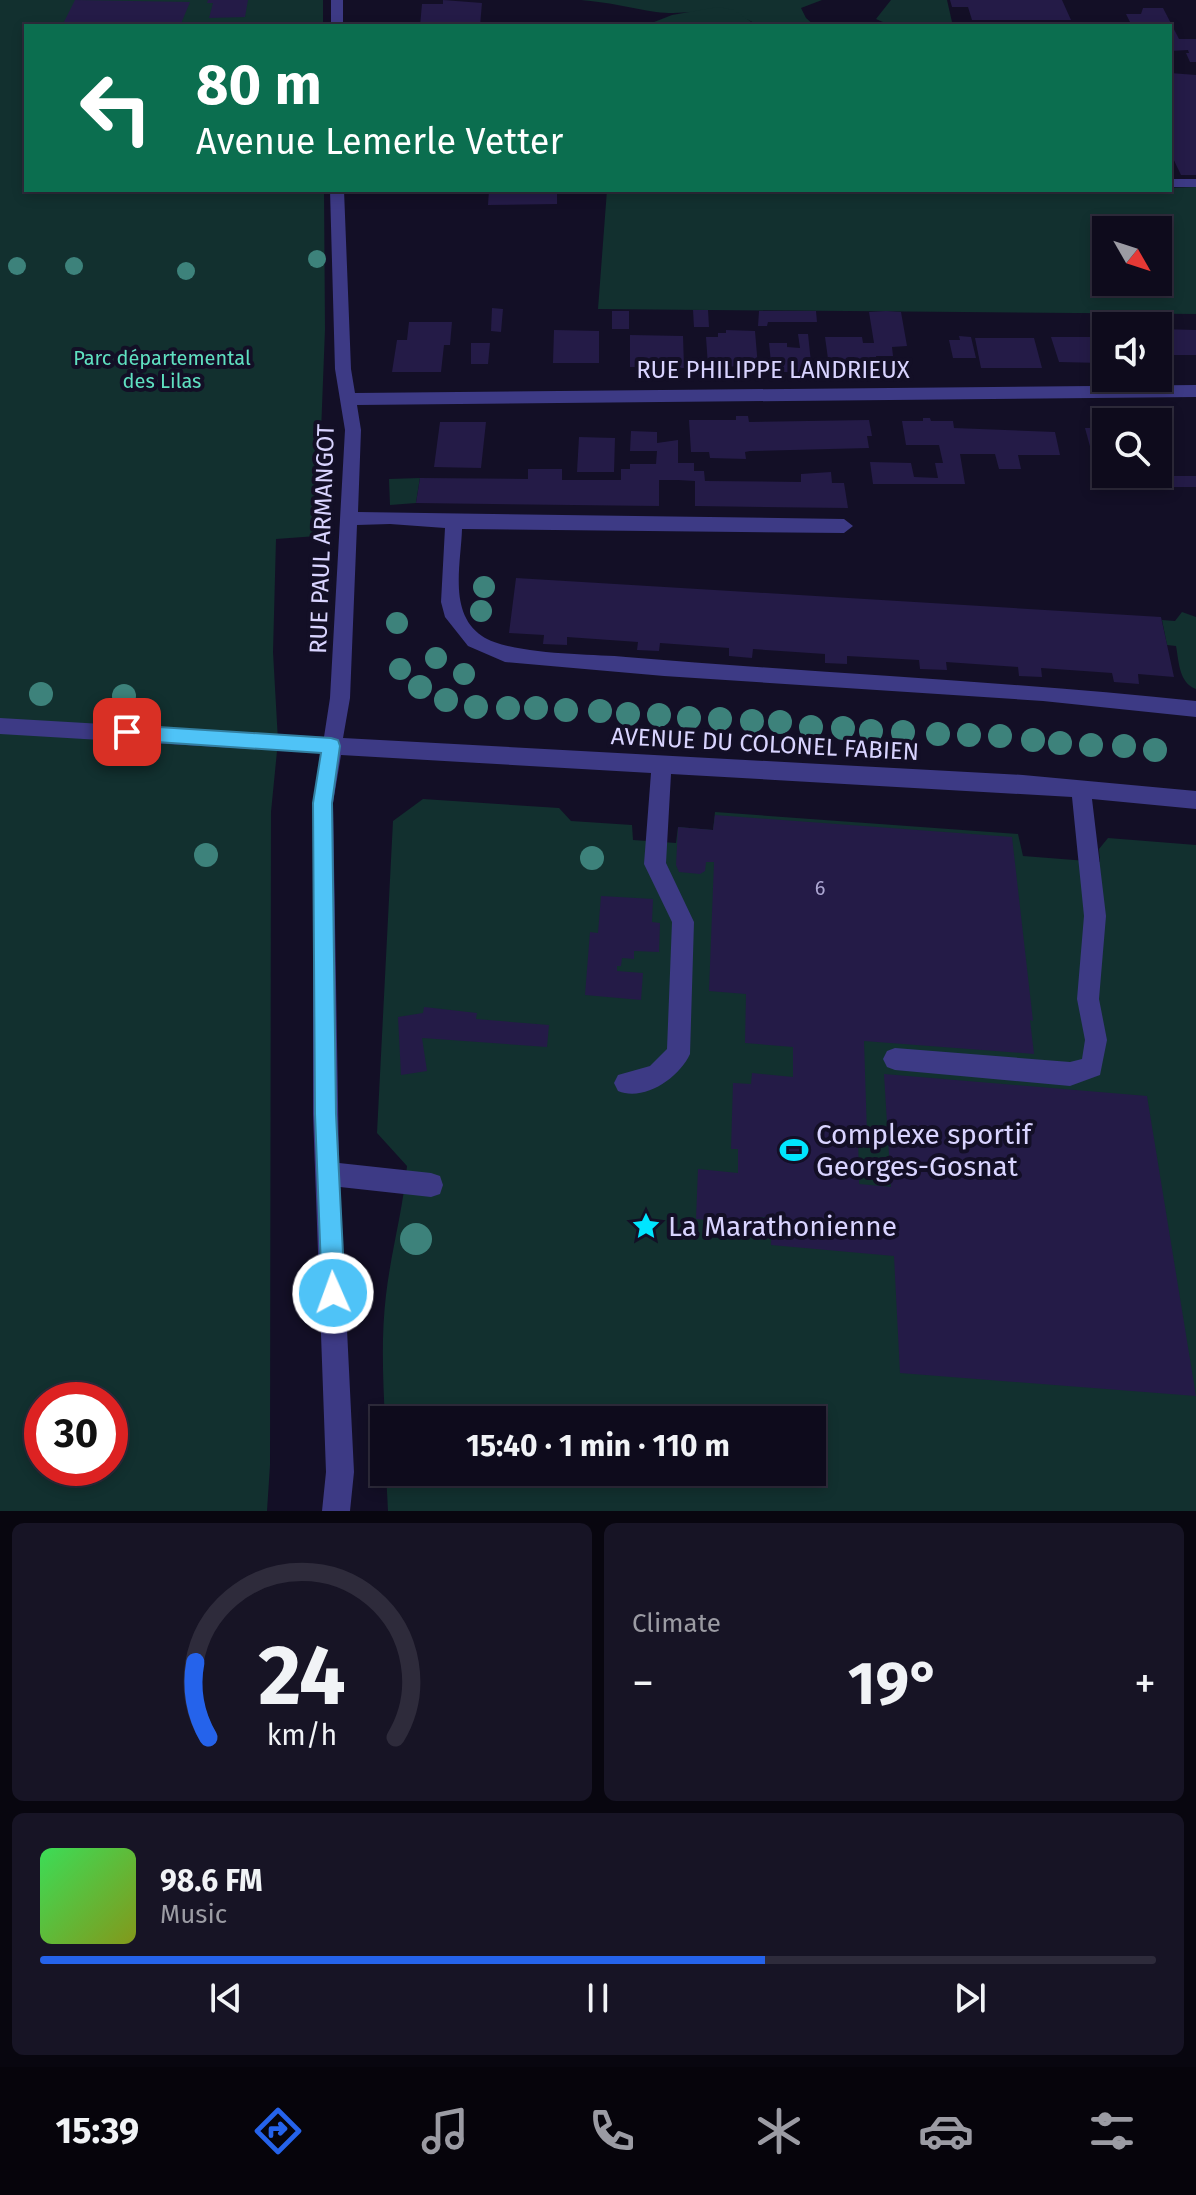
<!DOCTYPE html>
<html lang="en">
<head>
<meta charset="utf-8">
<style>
  :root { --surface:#0e0b1c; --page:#171425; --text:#f1f3f6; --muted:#9b9ba3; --line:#2e2b3b; --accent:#2563eb }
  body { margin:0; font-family:"Fira Sans",sans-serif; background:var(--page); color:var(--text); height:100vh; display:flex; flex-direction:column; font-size:30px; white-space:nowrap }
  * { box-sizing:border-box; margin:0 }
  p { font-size:26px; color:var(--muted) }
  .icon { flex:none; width:44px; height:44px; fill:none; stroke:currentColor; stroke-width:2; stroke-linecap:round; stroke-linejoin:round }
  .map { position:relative; height:1511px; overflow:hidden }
  .drawer { display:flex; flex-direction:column; gap:12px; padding:12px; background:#08060f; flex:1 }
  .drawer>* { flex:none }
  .top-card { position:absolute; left:24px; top:24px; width:1148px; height:168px; border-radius:0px; box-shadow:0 4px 12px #0003,0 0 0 2px var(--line); background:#0b6e4f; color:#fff; overflow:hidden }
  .needle { width:52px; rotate:129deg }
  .tools { position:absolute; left:1092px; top:216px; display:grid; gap:16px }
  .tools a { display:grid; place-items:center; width:80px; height:80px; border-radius:0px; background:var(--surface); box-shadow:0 4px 12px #0003,0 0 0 2px var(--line); font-size:40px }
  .speed { position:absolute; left:24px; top:1382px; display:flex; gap:16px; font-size:40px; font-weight:700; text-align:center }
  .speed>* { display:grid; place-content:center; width:104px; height:104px; border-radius:50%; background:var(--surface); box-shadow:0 4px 12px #0003,0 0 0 2px var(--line); line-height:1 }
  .speed .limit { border:12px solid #d22; background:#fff; color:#111 }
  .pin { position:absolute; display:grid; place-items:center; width:68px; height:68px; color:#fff; margin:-34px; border-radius:16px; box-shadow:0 4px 12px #0006 }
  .me { position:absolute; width:88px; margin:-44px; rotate:358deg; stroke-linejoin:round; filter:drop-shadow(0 0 6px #0008) }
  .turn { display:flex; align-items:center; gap:28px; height:168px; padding:0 40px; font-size:36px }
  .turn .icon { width:104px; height:104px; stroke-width:2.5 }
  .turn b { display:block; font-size:56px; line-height:68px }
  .big { font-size:60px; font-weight:700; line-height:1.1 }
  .drawer .widget { flex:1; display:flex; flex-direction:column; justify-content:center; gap:12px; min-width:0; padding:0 28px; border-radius:12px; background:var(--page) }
  .drawer .dial { align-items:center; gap:0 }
  .dial svg { height:208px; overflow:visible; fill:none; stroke:var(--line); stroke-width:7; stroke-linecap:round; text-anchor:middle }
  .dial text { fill:var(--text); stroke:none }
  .song { display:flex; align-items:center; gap:24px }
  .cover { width:96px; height:96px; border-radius:12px; background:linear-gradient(135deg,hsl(130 70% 55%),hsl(70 70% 35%)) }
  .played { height:8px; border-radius:4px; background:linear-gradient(90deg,var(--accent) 65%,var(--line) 65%) }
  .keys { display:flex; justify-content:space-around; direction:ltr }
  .heat { display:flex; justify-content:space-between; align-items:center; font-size:44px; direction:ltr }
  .drawer .tiles { flex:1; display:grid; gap:12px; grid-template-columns:1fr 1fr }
  .widget:last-child { grid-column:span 2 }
  .trip { position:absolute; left:370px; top:1406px; width:456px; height:80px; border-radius:0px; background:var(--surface); box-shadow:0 4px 12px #0003,0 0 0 2px var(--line); font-weight:700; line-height:80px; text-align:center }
  .tabs { display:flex; height:128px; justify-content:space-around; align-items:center; background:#06040b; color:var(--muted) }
  .tabs .icon { width:56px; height:56px }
  .tabs .selected { color:var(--accent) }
  .tabs b { font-size:36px; color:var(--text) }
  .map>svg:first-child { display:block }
  .green { fill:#12302f; fill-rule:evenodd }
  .building { fill:#241b47 }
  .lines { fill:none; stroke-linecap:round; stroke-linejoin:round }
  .minor { fill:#3d3a85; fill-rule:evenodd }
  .tree { fill:#3d827b }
  .route { fill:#4fc3f7; stroke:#337fa1; stroke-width:2 }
  .labels { text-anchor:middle; stroke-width:8; stroke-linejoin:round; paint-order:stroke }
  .far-park-label { font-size:20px; fill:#5fe0c0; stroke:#130f26 }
  .number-label { font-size:20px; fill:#aca6d1 }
  .street-label { font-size:24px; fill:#d9d4ff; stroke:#130f26 }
  .near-poi-label { font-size:28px; fill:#d9d4ff; stroke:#130f26; text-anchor:start }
</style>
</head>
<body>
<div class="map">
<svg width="1196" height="1511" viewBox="0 0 1196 1511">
  <rect width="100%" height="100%" fill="#130f26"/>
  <!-- green -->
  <g class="green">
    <path d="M0,0H323V26H26V190H324L325,329L317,536L276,539L273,652L278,741L271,812L270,1465L267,1511H0ZM42,1400H110V1468H42Z"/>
    <path d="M581,0H822L801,8L806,18L815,26H759C717,0 698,17 656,12C631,8 607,2 581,0Z"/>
    <path d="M891,0H947L952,22C930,30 897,30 876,19Z"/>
    <polygon points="718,7 734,10 757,26 644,26 672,15"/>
    <path d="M1196,187V314L598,309L607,190H1013L1014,193ZM1106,230H1158V282H1106Z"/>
    <polygon points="420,478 416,503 390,505 389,479"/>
    <path d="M1182,612L1196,617V689C1179,683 1179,662 1176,646L1167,645L1162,620L1175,621Z"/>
    <path d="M423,799L559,808L571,821L632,825L633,840L676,843L678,827L713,830L715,812L1018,834L1023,856L1100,862L1099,849L1108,838L1196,845V1511H388L386,1472H812V1420H385C383,1379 381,1337 386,1295C391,1252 403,1210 407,1166L377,1133L393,821Z"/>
  </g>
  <!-- building -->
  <g class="building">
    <polygon points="75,0 190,2 180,26 62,26"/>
    <polygon points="208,0 248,0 245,17 209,18 213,3 207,3"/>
    <polygon points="443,0 482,3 480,26 420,26 422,4 443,4"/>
    <polygon points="950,0 1062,0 1071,20 972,20 968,7 952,7"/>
    <polygon points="1143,8 1163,8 1179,39 1196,39 1196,62 1190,62 1186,53 1189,53 1188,50 1170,51 1170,26 1132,26 1126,14 1141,14"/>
    <polygon points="1170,73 1196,75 1196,175 1181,175 1170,152"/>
    <polygon points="489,190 557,190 557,204 488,205"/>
    <polygon points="492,308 503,309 501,332 491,331"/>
    <polygon points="693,310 708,310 709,327 694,327"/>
    <rect x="612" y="311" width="17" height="18"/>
    <polygon points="759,311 816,311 817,322 768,322 767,326 758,326"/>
    <polygon points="886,311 901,312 907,346 892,347 893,356 876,356 877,362 865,362 867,369 829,366 825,337 862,337 863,343 874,343 869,312"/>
    <polygon points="409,322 452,322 450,345 444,345 441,372 392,372 397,340 407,340"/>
    <polygon points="1159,329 1196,330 1196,355 1167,355"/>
    <polygon points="554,330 599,331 599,363 553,363"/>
    <polygon points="726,330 755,331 758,367 708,366 706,337 718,337 718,333 726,333"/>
    <polygon points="1092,332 1106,332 1106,373 1102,363 1059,362 1051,337 1094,337"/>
    <polygon points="798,334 808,334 812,372 772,372 769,343 787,343 787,347 800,348"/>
    <polygon points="630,335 683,336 684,368 630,367"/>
    <polygon points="959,336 971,337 976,358 953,358 949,340 960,340"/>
    <polygon points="975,338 1034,338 1042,368 981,368"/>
    <polygon points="471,343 490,343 488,364 471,364"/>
    <polygon points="736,416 748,416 749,422 869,420 872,436 867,436 869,448 750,451 745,452 746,459 710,458 709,452 691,452 689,420 736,420"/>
    <polygon points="923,418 930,418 931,421 953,421 954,428 1055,432 1060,455 1018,455 1021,469 999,469 995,454 960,454 965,484 873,484 870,462 911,463 914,477 938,478 935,463 943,463 939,445 906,445 902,421 923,421"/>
    <polygon points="440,422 486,422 481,468 434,467"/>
    <polygon points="1085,428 1106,428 1106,451 1100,451 1104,465 1095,465"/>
    <polygon points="631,431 657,432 657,443 678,440 678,463 694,463 694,471 704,471 705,481 801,482 801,474 831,472 832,483 844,483 848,508 695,506 695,481 678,480 659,480 659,506 416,503 420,478 528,479 528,469 562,469 562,480 621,480 621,469 630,469 630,464 656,464 657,451 630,451"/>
    <polygon points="579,437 615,438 614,472 577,472"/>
    <polygon points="1159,463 1163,476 1196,476 1196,487 1155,487 1151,474 1158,474"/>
    <polygon points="516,578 1161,617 1174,677 1138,674 1139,684 1114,682 1112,673 1041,668 1042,677 1019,676 1018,667 946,662 947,670 920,669 919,660 847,656 847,664 825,663 825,654 753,649 752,658 729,656 729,648 660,643 659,651 637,650 638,642 567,637 567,645 543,644 544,635 509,633"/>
    <polygon points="715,815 1012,837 1033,1021 1030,1020 1034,1054 864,1041 867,1134 858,1133 859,1184 891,1187 884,1074 1147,1096 1196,1396 900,1373 894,1256 771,1245 772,1218 760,1217 760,1225 696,1219 698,1169 738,1173 738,1149 731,1149 733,1083 751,1084 752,1073 793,1077 793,1047 745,1043 746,994 709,991 714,862 706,862 705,871 700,874 679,872 676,865 678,827 713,830"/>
    <polygon points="601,896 653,899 652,922 660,923 659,952 634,951 634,959 622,958 621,966 617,966 617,971 643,973 641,1000 585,995 590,932 598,933"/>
    <polygon points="424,1007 477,1013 476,1019 549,1025 547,1047 422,1038 427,1071 401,1075 398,1017 423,1013"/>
  </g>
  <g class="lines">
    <!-- minor -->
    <g class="minor">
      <rect x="331" y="0" width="12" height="26"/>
      <rect x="1170" y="179" width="26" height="8"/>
      <path d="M330,190H344L351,369L355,393L1196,385V397L357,405L361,430L358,512L844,519L853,526L844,533L462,529C461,564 448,613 482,636C510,655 591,654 626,657C816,673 1006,681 1196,701V717L1043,701L664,676L505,662L468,646L445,617L441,602L445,528L390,524L357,525L350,698L343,738L1023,775L1196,791V809L1092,799L1106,916L1099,999L1107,1040L1100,1075L1070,1086L895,1070L887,1067L883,1059L887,1051L895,1048L1070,1062L1082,1059L1085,1040L1077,999L1084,916L1072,797L671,774L666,863L694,922L690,1054C679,1078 644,1102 618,1091L614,1083L618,1075L650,1066L667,1049L672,922L644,864L651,773L341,755L333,803L339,1163L431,1173L440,1176L443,1185L440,1194L431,1197L340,1187L354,1472L350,1511H322L326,1472L313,1114V803L321,753L0,734V718L324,737L330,698L345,430L335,369Z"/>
    </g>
  </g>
  <!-- trees -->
  <g class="tree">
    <circle cx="317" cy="259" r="9"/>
    <circle cx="17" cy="266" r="9"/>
    <circle cx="74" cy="266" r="9"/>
    <circle cx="186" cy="271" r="9"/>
    <circle cx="484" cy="587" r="11"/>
    <circle cx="481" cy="611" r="11"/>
    <circle cx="397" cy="623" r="11"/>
    <circle cx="436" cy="658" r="11"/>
    <circle cx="400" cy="669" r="11"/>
    <circle cx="464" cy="674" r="11"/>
    <circle cx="420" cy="687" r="12"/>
    <circle cx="41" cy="694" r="12"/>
    <circle cx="124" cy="696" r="12"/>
    <circle cx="446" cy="700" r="12"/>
    <circle cx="476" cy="707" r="12"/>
    <circle cx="508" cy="708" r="12"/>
    <circle cx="536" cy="708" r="12"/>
    <circle cx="566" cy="710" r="12"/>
    <circle cx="600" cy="711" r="12"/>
    <circle cx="628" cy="714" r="12"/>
    <circle cx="659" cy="715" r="12"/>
    <circle cx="689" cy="718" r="12"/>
    <circle cx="720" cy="719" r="12"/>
    <circle cx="752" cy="721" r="12"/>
    <circle cx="780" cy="722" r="12"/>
    <circle cx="811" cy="727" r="12"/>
    <circle cx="843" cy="728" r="12"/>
    <circle cx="871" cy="731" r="12"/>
    <circle cx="903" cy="732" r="12"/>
    <circle cx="938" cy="734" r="12"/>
    <circle cx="969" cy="735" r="12"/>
    <circle cx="1000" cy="736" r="12"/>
    <circle cx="1033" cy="740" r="12"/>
    <circle cx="1060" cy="743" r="12"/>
    <circle cx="1091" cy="745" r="12"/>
    <circle cx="1124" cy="746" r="12"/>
    <circle cx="1155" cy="750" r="12"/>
    <circle cx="206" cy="855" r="12"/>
    <circle cx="592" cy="858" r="12"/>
    <circle cx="416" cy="1239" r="16"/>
  </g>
  <!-- route -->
  <polygon class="route" points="127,725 331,738 338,740 340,746 332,803 336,1114 345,1293 341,1301 333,1305 325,1301 322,1293 315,1114 313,803 321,753 127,740 120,738 118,732 120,727"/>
  <!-- icons -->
  <defs>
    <symbol id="stadium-bare" viewBox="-9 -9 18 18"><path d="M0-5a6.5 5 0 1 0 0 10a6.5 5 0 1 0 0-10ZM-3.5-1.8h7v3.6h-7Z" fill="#00e5ff" stroke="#130f26" stroke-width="2.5" paint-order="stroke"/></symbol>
    <symbol id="sight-bare" viewBox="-9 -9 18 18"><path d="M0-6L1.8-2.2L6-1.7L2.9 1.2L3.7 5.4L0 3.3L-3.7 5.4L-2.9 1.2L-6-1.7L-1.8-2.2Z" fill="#00e5ff" stroke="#130f26" stroke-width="2.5" paint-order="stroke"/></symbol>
  </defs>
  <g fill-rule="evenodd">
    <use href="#stadium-bare" x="774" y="1130" width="40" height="40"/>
    <use href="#sight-bare" x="626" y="1206" width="40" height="40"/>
  </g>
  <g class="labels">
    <!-- far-park labels -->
    <g class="far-park-label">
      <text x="162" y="365">Parc départemental<tspan x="162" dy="23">des Lilas</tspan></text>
    </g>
    <!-- number labels -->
    <g class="number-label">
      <text x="820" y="895">6</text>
    </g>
    <!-- street labels -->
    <g class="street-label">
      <text x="773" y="378">RUE PHILIPPE LANDRIEUX</text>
      <text transform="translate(322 539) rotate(-88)" y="8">RUE PAUL ARMANGOT</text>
      <text transform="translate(765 744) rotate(3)" y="8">AVENUE DU COLONEL FABIEN</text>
    </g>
    <!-- near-poi labels -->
    <g class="near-poi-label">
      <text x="816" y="1144">Complexe sportif<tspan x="816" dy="32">Georges-Gosnat</tspan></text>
      <text x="668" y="1236">La Marathonienne</text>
    </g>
  </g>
</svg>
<div class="tools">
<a><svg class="needle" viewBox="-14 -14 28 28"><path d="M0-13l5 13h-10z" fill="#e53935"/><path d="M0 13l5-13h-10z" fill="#9b9ba3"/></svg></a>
<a><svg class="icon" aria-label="sound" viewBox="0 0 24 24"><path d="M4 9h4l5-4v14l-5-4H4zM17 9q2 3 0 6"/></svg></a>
<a><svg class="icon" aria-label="search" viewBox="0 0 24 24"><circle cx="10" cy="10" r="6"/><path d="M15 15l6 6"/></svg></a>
</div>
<div class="speed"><div class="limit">30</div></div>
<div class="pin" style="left:127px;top:732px;background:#d93025"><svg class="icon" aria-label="arrive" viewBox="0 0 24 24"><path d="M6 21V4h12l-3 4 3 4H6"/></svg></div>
<svg class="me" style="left:333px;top:1293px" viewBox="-20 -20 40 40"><circle r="17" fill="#4fc3f7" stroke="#fff" stroke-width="3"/><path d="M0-11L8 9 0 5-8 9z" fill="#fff"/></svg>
<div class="trip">15:40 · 1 min · 110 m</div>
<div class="top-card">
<div class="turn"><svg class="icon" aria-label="left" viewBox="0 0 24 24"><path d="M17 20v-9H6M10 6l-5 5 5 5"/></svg><div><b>80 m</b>Avenue Lemerle Vetter</div></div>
</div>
</div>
<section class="drawer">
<div class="tiles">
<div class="widget dial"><svg viewBox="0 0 100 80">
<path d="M14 69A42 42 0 1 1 86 69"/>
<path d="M14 69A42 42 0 0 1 9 40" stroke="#2563eb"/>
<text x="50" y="56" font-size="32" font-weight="700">24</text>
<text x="50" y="72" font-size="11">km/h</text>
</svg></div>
<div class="widget"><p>Climate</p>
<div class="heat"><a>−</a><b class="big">19°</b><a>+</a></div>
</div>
<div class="widget">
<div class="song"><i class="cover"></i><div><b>98.6 FM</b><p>Music</p></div></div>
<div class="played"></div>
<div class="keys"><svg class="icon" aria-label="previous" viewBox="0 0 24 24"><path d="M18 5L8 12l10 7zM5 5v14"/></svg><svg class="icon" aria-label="pause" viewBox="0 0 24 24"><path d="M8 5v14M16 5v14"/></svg><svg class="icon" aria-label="next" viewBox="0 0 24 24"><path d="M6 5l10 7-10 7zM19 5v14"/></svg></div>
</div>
</div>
</section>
<nav class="tabs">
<b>15:39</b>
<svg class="icon selected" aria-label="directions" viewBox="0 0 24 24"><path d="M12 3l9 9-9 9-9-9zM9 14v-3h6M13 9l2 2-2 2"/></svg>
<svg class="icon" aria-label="music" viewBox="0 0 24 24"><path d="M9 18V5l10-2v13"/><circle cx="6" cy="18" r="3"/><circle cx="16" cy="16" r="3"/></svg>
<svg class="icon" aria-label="phone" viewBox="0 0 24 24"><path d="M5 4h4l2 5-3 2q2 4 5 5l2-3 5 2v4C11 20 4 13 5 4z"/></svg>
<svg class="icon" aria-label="climate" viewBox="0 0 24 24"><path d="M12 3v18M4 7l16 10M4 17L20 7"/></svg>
<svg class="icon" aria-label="car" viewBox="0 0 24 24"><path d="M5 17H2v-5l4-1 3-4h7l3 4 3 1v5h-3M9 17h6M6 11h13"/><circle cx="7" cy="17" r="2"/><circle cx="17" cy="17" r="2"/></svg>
<svg class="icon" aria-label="filters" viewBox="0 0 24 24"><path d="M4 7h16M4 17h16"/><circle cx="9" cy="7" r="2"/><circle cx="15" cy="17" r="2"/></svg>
</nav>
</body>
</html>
